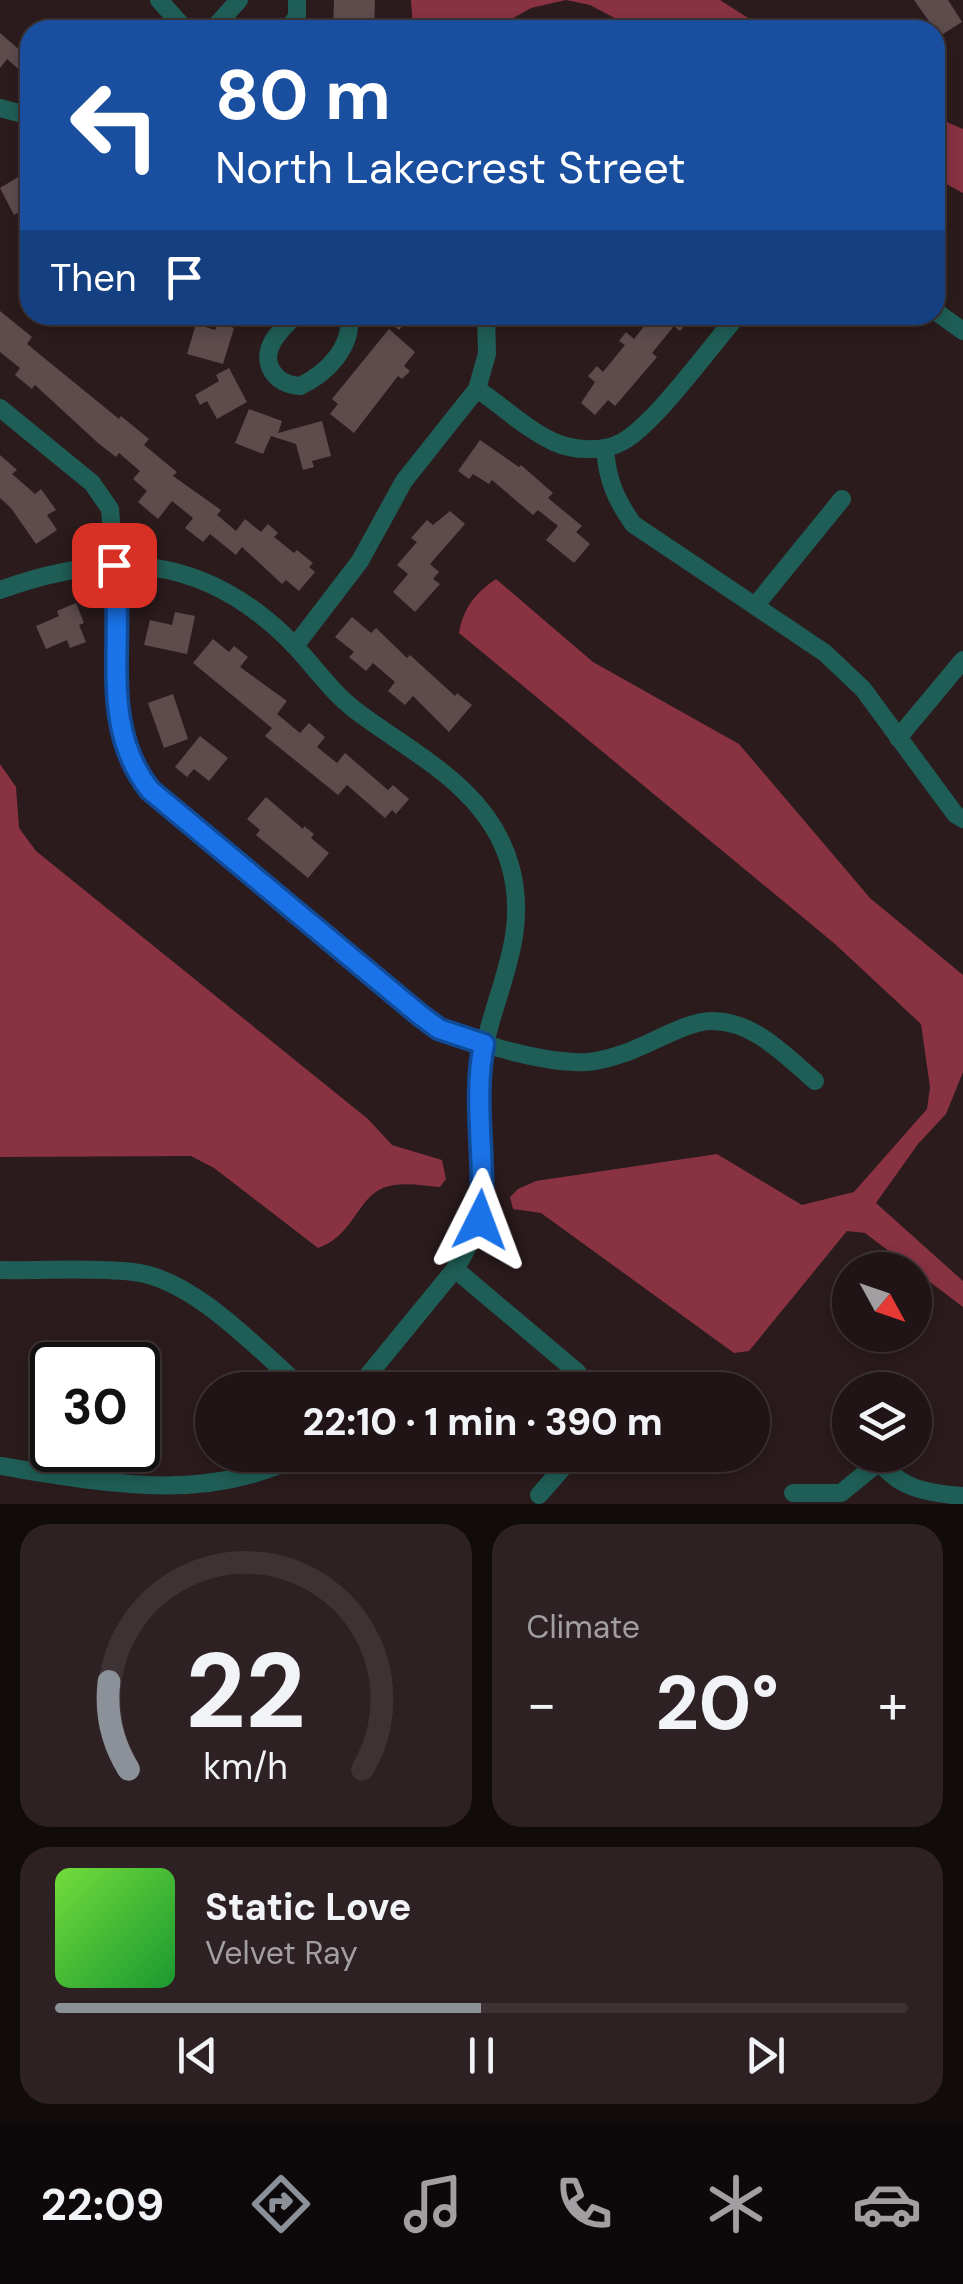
<!DOCTYPE html>
<html lang="en">
<head>
<meta charset="utf-8">
<style>
  :root { --surface:#201416; --page:#2d2123; --text:#f1f3f6; --muted:#a29ea1; --line:#3d3335; --accent:#8c9099 }
  body { margin:0; font-family:"DM Sans",sans-serif; background:var(--page); color:var(--text); height:100vh; display:flex; flex-direction:column; font-size:38px; white-space:nowrap }
  * { box-sizing:border-box; margin:0 }
  p { font-size:32px; color:var(--muted) }
  .icon { flex:none; width:55px; height:55px; fill:none; stroke:currentColor; stroke-width:2; stroke-linecap:round; stroke-linejoin:round }
  .map { position:relative; height:1504px; overflow:hidden }
  .sheet { display:flex; flex-direction:column; gap:20px; padding:20px; background:#120b0c; flex:1 }
  .sheet>* { flex:none }
  .top-card { position:absolute; left:20px; top:20px; width:925px; height:305px; border-radius:30px; box-shadow:0 5px 15px #0003,0 0 0 2px var(--line); background:#1a4fa0; color:#fff; overflow:hidden }
  .needle { width:65px; rotate:130deg }
  .fabs { position:absolute; left:832px; top:1252px; display:grid; gap:20px }
  .fabs a { display:grid; place-items:center; width:100px; height:100px; border-radius:50%; background:var(--surface); box-shadow:0 5px 15px #0003,0 0 0 2px var(--line); font-size:50px }
  .speed { position:absolute; left:30px; top:1342px; display:flex; gap:20px; font-size:50px; font-weight:700; text-align:center }
  .speed>* { display:grid; place-content:center; width:130px; height:130px; border-radius:50%; background:var(--surface); box-shadow:0 5px 15px #0003,0 0 0 2px var(--line); line-height:1 }
  .speed .limit { border:5px solid #111; border-radius:15px; background:#fff; color:#111 }
  .pin { position:absolute; display:grid; place-items:center; width:85px; height:85px; color:#fff; margin:-42px; border-radius:20px; box-shadow:0 5px 15px #0006 }
  .me { position:absolute; width:110px; margin:-55px; rotate:3deg; stroke-linejoin:round; filter:drop-shadow(0 0 8px #0008) }
  .turn { display:flex; align-items:center; gap:35px; height:210px; padding:0 30px; font-size:45px }
  .turn .icon { width:130px; height:130px; stroke-width:2.5 }
  .turn b { display:block; font-size:70px; line-height:85px }
  .then { display:flex; align-items:center; height:95px; padding:0 30px; background:#0003; gap:20px; font-size:38px }
  .big { font-size:75px; font-weight:800; line-height:1.1 }
  .sheet .widget { flex:1; display:flex; flex-direction:column; justify-content:center; gap:15px; min-width:0; padding:0 35px; border-radius:30px; background:var(--page) }
  .sheet .dial { align-items:center; gap:0 }
  .dial svg { height:260px; overflow:visible; fill:none; stroke:var(--line); stroke-width:7; stroke-linecap:round; text-anchor:middle }
  .dial text { fill:var(--text); stroke:none }
  .song { display:flex; align-items:center; gap:30px }
  .cover { width:120px; height:120px; border-radius:15px; background:linear-gradient(135deg,hsl(100 70% 55%),hsl(130 70% 35%)) }
  .played { height:10px; border-radius:5px; background:linear-gradient(90deg,var(--accent) 50%,var(--line) 50%) }
  .keys { display:flex; justify-content:space-around; direction:ltr }
  .heat { display:flex; justify-content:space-between; align-items:center; font-size:55px; direction:ltr }
  .sheet .tiles { flex:1; display:grid; gap:20px; grid-template-columns:1fr 1fr }
  .widget:last-child { grid-column:span 2 }
  .trip { position:absolute; left:195px; top:1372px; width:575px; height:100px; border-radius:50px; background:var(--surface); box-shadow:0 5px 15px #0003,0 0 0 2px var(--line); font-weight:800; line-height:100px; text-align:center }
  .tabs { display:flex; height:160px; justify-content:space-around; align-items:center; background:#0d0809; color:var(--muted) }
  .tabs .icon { width:70px; height:70px }
  .tabs .active { color:var(--accent) }
  .tabs b { font-size:45px; color:var(--text) }
  .map>svg:first-child { display:block }
  .water { fill:#883242 }
  .building { fill:#5e4c4d }
  .lines { fill:none; stroke-linecap:round; stroke-linejoin:round }
  .minor { stroke:#1f5e56; stroke-width:18 }
  .route-casing { stroke:#114b97; stroke-width:25 }
  .route { stroke:#1a73e8; stroke-width:18 }
</style>
</head>
<body>
<div class="map">
<svg width="963" height="1504" viewBox="0 0 963 1504">
  <rect width="100%" height="100%" fill="#2b1b1d"/>
  <!-- water -->
  <g class="water">
    <polygon points="411,0 720,0 756,23 757,30 637,30 590,5 566,0 531,8 492,30 413,30"/>
    <polygon points="935,117 963,129 963,193 935,178"/>
    <path d="M496,579L593,662L739,744L870,898L963,975V1072L946,1114L918,1144L876,1203L963,1281V1307L865,1233L847,1231L749,1351L734,1353L541,1213L513,1209L510,1197L518,1189L536,1181L717,1154L802,1205L854,1192L927,1109L930,1087L921,1024L835,944L459,633C463,609 475,593 496,579Z"/>
    <path d="M0,764L16,787L19,828L36,851L368,1119L392,1145L442,1160L446,1179L440,1187C422,1186 401,1181 383,1188C357,1199 353,1236 318,1248L214,1168L191,1156L0,1157Z"/>
  </g>
  <!-- building -->
  <g class="building">
    <polygon points="334,0 375,0 374,30 333,30"/>
    <polygon points="914,0 948,0 962,22 935,39 935,30"/>
    <polygon points="0,33 22,52 30,43 30,79 7,59 0,68"/>
    <polygon points="30,170 30,206 14,215 0,188"/>
    <polygon points="0,311 32,337 27,344 119,419 121,416 149,439 144,445 177,472 173,476 221,510 217,515 236,531 245,519 261,532 268,524 278,533 274,537 294,553 297,550 313,563 309,567 315,572 299,591 286,580 282,584 242,547 236,555 210,534 203,542 185,528 193,518 172,501 158,519 138,502 147,491 133,479 140,471 119,453 116,457 98,443 35,385 32,389 15,375 20,368 0,352"/>
    <polygon points="381,315 411,315 399,330"/>
    <polygon points="653,315 693,315 680,331 674,326 652,353 657,357 615,406 608,400 595,415 581,403 595,382 588,376 597,366 603,372 625,345 619,341 626,332 634,339"/>
    <polygon points="218,323 234,328 223,364 187,354 196,324 215,330"/>
    <polygon points="389,329 415,352 404,366 410,371 402,379 398,376 354,433 330,414 338,404 332,399"/>
    <polygon points="229,368 247,402 217,419 207,401 200,405 195,395 219,381 216,375"/>
    <polygon points="249,409 282,421 278,433 322,421 331,456 312,461 314,467 303,470 296,444 271,436 263,454 235,443"/>
    <polygon points="480,440 519,467 521,465 553,493 548,498 582,526 576,532 590,544 574,563 546,540 558,526 538,510 533,515 492,480 489,484 473,474 469,479 458,471"/>
    <polygon points="0,455 17,470 12,474 35,494 41,489 56,510 47,515 57,530 36,544 11,508 0,498"/>
    <polygon points="450,511 465,524 430,564 439,572 433,579 440,584 415,612 393,592 408,574 397,565 417,542 411,538 427,520 433,525"/>
    <polygon points="76,603 84,623 79,625 86,642 70,648 67,640 46,649 36,626 59,616 57,611"/>
    <polygon points="175,612 195,616 187,654 144,645 150,620 172,625"/>
    <polygon points="352,617 371,633 376,628 407,658 410,655 455,696 457,693 472,705 449,732 413,696 405,705 388,691 395,682 373,663 366,671 349,657 354,652 335,637"/>
    <polygon points="213,639 229,652 234,646 248,657 240,667 287,701 277,714 300,733 309,723 325,737 317,747 337,763 345,753 388,790 393,785 409,799 396,814 392,810 385,818 347,785 338,795 265,736 272,728 193,663"/>
    <polygon points="173,694 188,739 164,748 148,703"/>
    <polygon points="200,736 228,758 209,781 194,769 187,777 175,767"/>
    <polygon points="266,797 303,829 304,826 314,834 311,838 329,853 308,878 256,835 260,830 247,819"/>
  </g>
  <g class="lines">
    <!-- minor -->
    <g class="minor">
      <polyline points="159,0 186,30"/>
      <polyline points="212,30 239,0"/>
      <polyline points="288,30 297,16 297,0"/>
      <polyline points="0,108 30,116"/>
      <polyline points="935,311 963,331"/>
      <path d="M295,315C288,323 279,331 273,341C260,363 275,385 300,386C328,373 353,346 349,315"/>
      <path d="M477,389C501,405 527,430 554,442C573,451 604,452 622,442C656,423 710,347 738,315"/>
      <path d="M0,408L92,483L110,509L116,584L119,720C122,747 133,769 150,790L420,1015C454,1040 545,1064 588,1062C601,1061 613,1057 625,1053C649,1045 687,1021 711,1021C753,1020 786,1056 815,1081"/>
      <path d="M605,448C607,479 615,498 633,524L825,653L863,689L955,814L963,819"/>
      <path d="M0,590C109,551 199,553 286,637C312,662 329,691 359,713C417,756 489,790 510,865C533,945 485,1002 480,1079C476,1151 499,1203 455,1269L356,1390"/>
      <polyline points="755,606 842,499"/>
      <polyline points="295,646 360,561 404,481 477,389 487,354 486,315"/>
      <polyline points="898,738 963,660"/>
      <polyline points="455,1269 577,1372 590,1390"/>
      <path d="M0,1270C44,1271 90,1267 133,1272C194,1278 260,1352 305,1390"/>
      <path d="M874,1455C897,1488 924,1493 963,1496"/>
      <path d="M0,1466C105,1483 206,1504 301,1455"/>
      <polyline points="793,1493 841,1493 879,1462"/>
      <polyline points="539,1495 574,1455"/>
    </g>
  </g>
  <g class="lines">
    <defs>
      <path id="route" d="M114,565C125,643 98,724 150,790L420,1015L439,1029L484,1044C472,1102 487,1162 480,1220"/>
    </defs>
    <!-- route casing -->
    <use href="#route" class="route-casing"/>
    <!-- route -->
    <use href="#route" class="route"/>
  </g>
</svg>
<div class="fabs">
<a><svg class="needle" viewBox="-14 -14 28 28"><path d="M0-13l5 13h-10z" fill="#e53935"/><path d="M0 13l5-13h-10z" fill="#a29ea1"/></svg></a>
<a><svg class="icon" aria-label="layers" viewBox="0 0 24 24"><path d="M12 4l9 5-9 5-9-5zM3 14l9 5 9-5"/></svg></a>
</div>
<div class="speed"><div class="limit">30</div></div>
<div class="pin" style="left:114px;top:565px;background:#d93025"><svg class="icon" aria-label="arrive" viewBox="0 0 24 24"><path d="M6 21V4h12l-3 4 3 4H6"/></svg></div>
<svg class="me" style="left:480px;top:1220px" viewBox="-20 -20 40 40"><path d="M0-17L14 15 0 8-14 15z" fill="#1a73e8" stroke="#fff" stroke-width="4"/></svg>
<div class="trip">22:10 · 1 min · 390 m</div>
<div class="top-card">
<div class="turn"><svg class="icon" aria-label="left" viewBox="0 0 24 24"><path d="M17 20v-9H6M10 6l-5 5 5 5"/></svg><div><b>80 m</b>North Lakecrest Street</div></div>
<div class="then">Then<svg class="icon" aria-label="arrive" viewBox="0 0 24 24"><path d="M6 21V4h12l-3 4 3 4H6"/></svg></div>
</div>
</div>
<section class="sheet">
<div class="tiles">
<div class="widget dial"><svg viewBox="0 0 100 80">
<path d="M14 69A42 42 0 1 1 86 69"/>
<path d="M14 69A42 42 0 0 1 8 42" stroke="#8c9099"/>
<text x="50" y="56" font-size="32" font-weight="700">22</text>
<text x="50" y="72" font-size="11">km/h</text>
</svg></div>
<div class="widget"><p>Climate</p>
<div class="heat"><a>−</a><b class="big">20°</b><a>+</a></div>
</div>
<div class="widget">
<div class="song"><i class="cover"></i><div><b>Static Love</b><p>Velvet Ray</p></div></div>
<div class="played"></div>
<div class="keys"><svg class="icon" aria-label="previous" viewBox="0 0 24 24"><path d="M18 5L8 12l10 7zM5 5v14"/></svg><svg class="icon" aria-label="pause" viewBox="0 0 24 24"><path d="M8 5v14M16 5v14"/></svg><svg class="icon" aria-label="next" viewBox="0 0 24 24"><path d="M6 5l10 7-10 7zM19 5v14"/></svg></div>
</div>
</div>
</section>
<nav class="tabs">
<b>22:09</b>
<svg class="icon active" aria-label="directions" viewBox="0 0 24 24"><path d="M12 3l9 9-9 9-9-9zM9 14v-3h6M13 9l2 2-2 2"/></svg>
<svg class="icon" aria-label="music" viewBox="0 0 24 24"><path d="M9 18V5l10-2v13"/><circle cx="6" cy="18" r="3"/><circle cx="16" cy="16" r="3"/></svg>
<svg class="icon" aria-label="phone" viewBox="0 0 24 24"><path d="M5 4h4l2 5-3 2q2 4 5 5l2-3 5 2v4C11 20 4 13 5 4z"/></svg>
<svg class="icon" aria-label="climate" viewBox="0 0 24 24"><path d="M12 3v18M4 7l16 10M4 17L20 7"/></svg>
<svg class="icon" aria-label="car" viewBox="0 0 24 24"><path d="M5 17H2v-5l4-1 3-4h7l3 4 3 1v5h-3M9 17h6M6 11h13"/><circle cx="7" cy="17" r="2"/><circle cx="17" cy="17" r="2"/></svg>
</nav>
</body>
</html>
